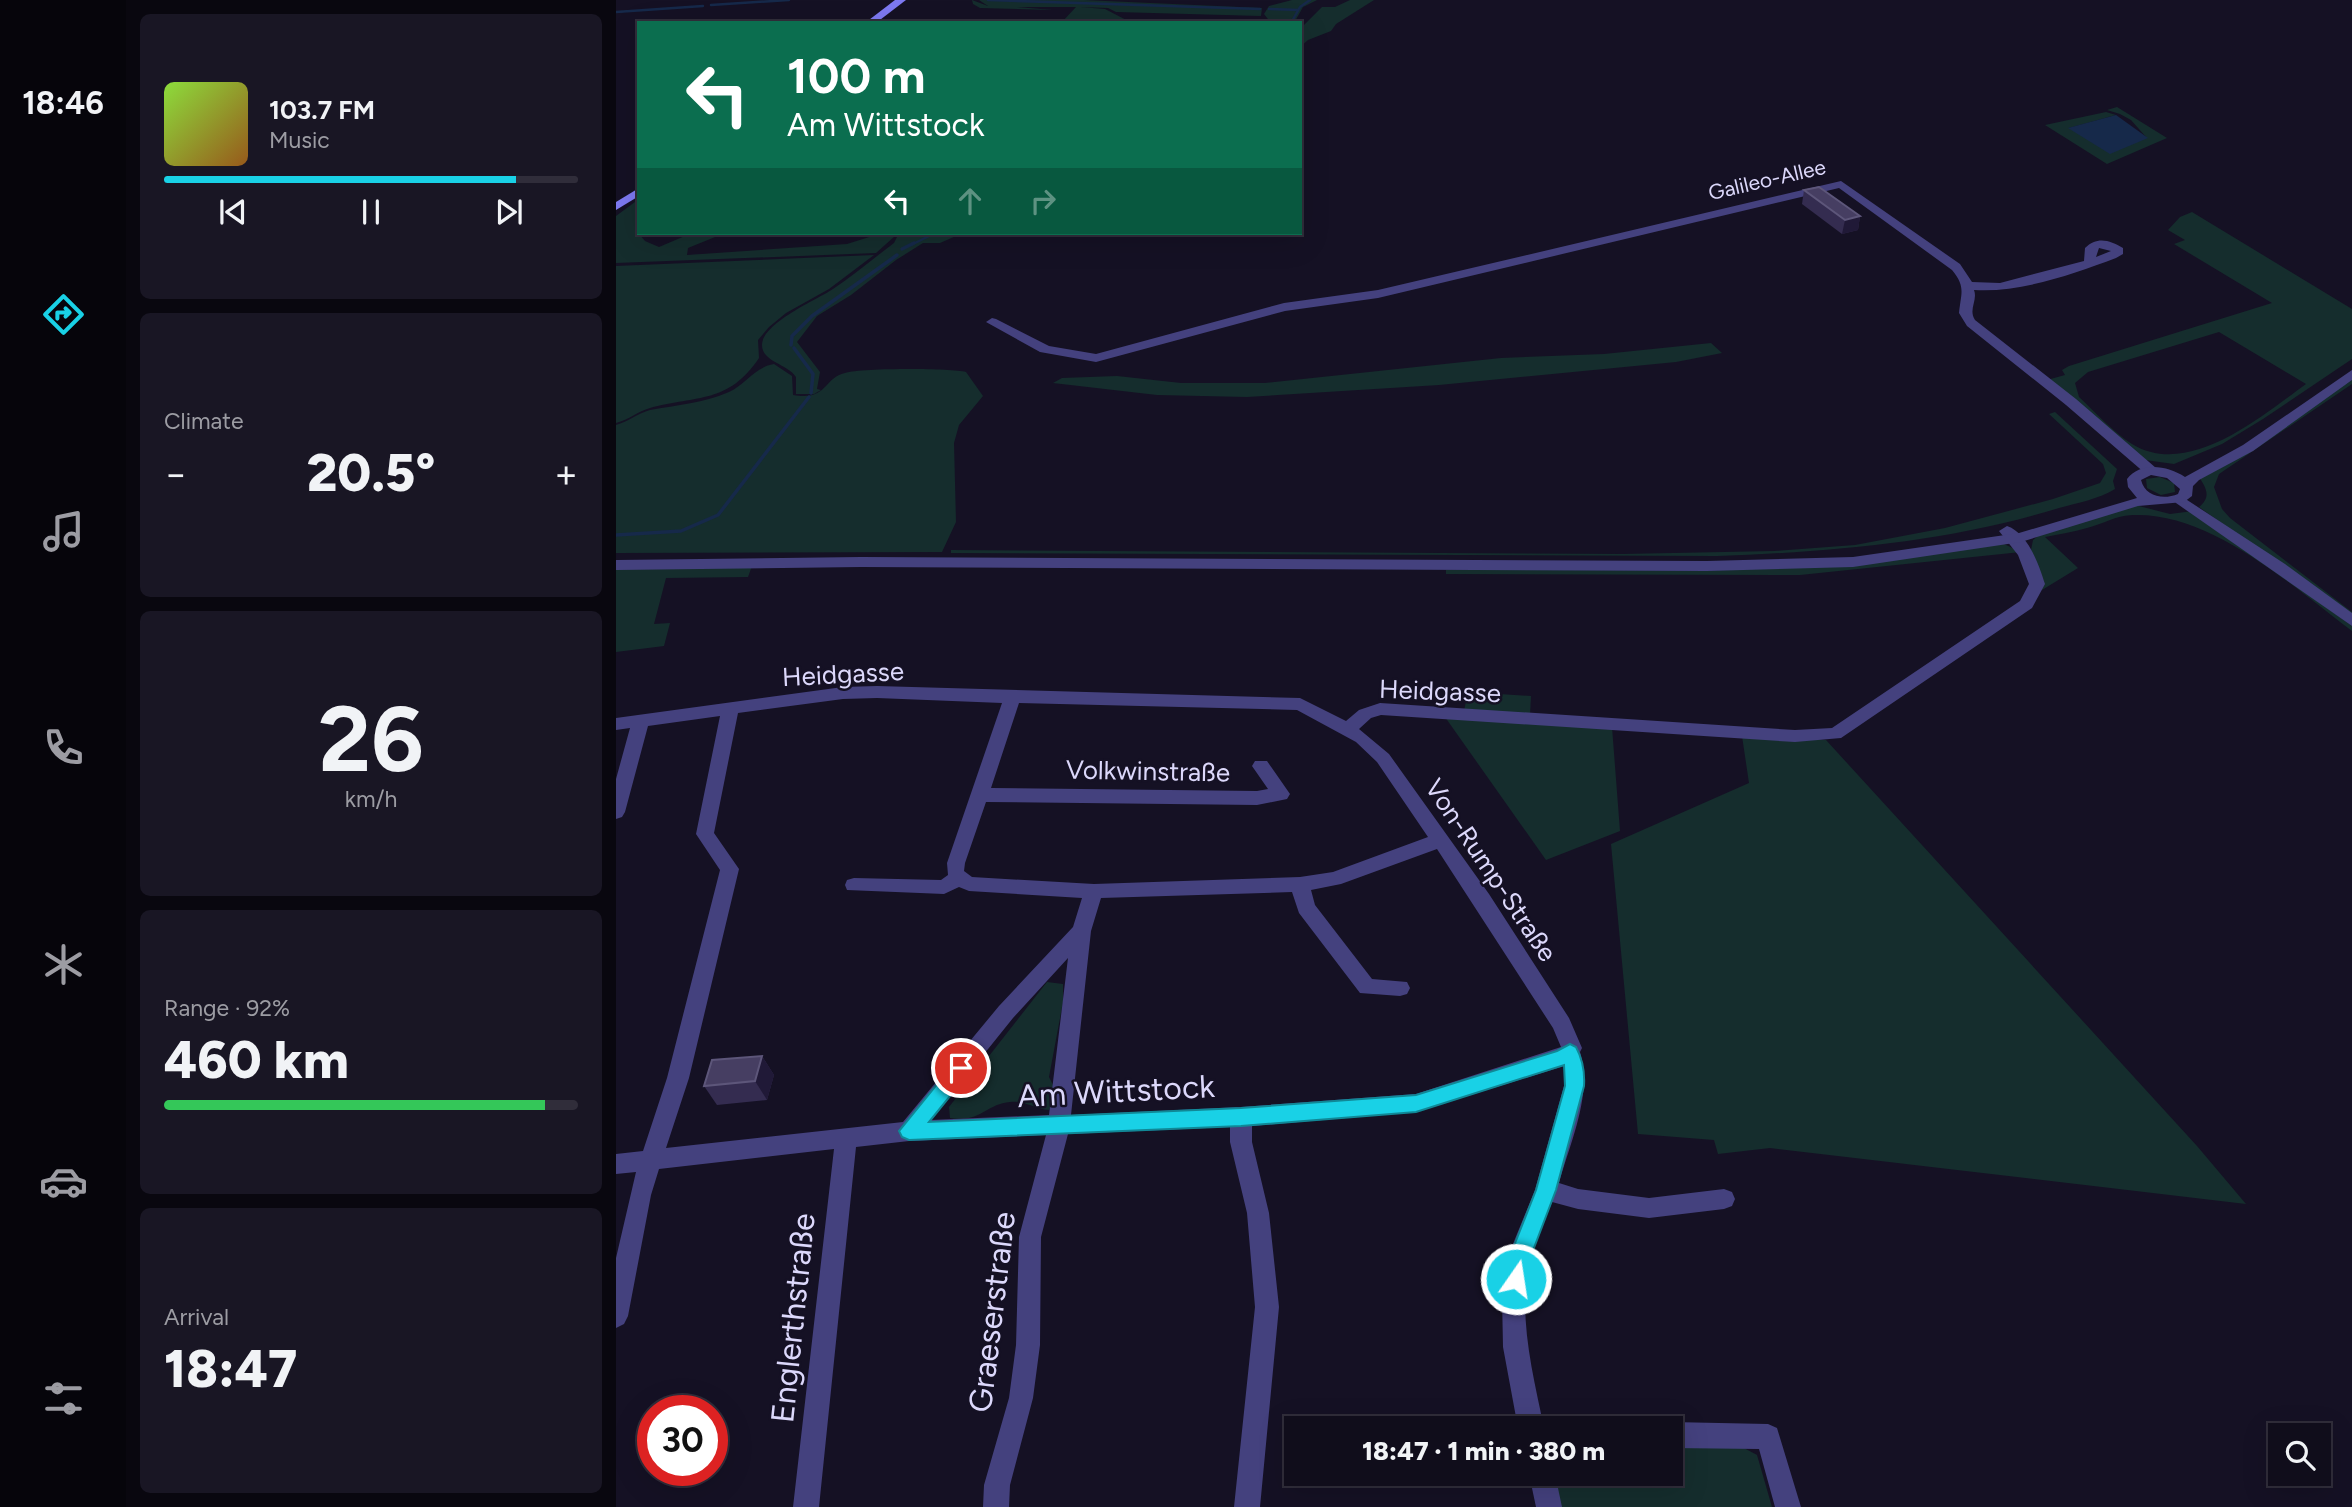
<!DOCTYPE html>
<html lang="en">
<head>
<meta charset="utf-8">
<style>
  :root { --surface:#100d1b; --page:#191624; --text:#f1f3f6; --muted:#9c9ca3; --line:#302d3a; --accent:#19d1e6 }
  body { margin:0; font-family:Figtree,sans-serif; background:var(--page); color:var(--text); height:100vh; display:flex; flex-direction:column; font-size:26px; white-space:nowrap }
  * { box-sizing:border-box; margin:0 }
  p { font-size:23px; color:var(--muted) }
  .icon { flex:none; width:38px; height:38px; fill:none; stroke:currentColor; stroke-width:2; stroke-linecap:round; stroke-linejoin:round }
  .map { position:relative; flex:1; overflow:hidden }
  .side { display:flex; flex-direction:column; gap:14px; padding:14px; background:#09070f; width:490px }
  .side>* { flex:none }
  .hud { position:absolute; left:21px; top:21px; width:665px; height:214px; border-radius:0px; box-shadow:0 7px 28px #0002,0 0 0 2px var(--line); background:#0b6e4f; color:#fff; overflow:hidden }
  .controls { position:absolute; left:1652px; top:1423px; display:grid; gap:14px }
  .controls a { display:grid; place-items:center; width:63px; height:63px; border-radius:0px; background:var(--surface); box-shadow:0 7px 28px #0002,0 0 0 2px var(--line); font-size:35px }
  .speed { position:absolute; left:21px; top:1395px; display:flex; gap:14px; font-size:35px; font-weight:700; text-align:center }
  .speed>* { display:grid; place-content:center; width:91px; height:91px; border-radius:50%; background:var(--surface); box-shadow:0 7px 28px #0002,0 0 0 2px var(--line); line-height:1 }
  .speed .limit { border:10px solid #d22; background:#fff; color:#111 }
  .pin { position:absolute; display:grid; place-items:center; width:60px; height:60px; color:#fff; margin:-30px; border:4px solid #fff; border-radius:50%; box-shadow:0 2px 7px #0007 }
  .me { position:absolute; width:77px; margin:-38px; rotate:13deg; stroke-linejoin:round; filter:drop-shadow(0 0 5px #0008) }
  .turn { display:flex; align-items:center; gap:24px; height:147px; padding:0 35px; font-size:32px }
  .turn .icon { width:91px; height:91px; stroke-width:2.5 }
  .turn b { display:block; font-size:49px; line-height:60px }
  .lanes { display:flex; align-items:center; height:66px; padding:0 35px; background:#0003; justify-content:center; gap:35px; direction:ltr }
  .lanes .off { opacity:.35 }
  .big { font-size:52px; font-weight:800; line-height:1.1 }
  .side .tile { flex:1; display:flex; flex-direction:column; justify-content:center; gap:10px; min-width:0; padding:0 24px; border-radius:10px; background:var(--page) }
  .side .dial { align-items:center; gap:0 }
  .dial b { font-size:91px; line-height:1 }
  .song { display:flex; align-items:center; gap:21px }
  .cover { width:84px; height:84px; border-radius:10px; background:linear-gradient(135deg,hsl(90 70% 55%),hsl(30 70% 35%)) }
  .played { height:7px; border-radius:4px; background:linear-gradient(90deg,var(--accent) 85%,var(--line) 85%) }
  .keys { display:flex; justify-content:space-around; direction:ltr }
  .heat { display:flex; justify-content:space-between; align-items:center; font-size:38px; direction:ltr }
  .charge { height:10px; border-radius:5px; background:linear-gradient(90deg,#34c759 92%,var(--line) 0) }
  .trip { position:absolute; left:668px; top:1416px; width:399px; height:70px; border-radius:0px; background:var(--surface); box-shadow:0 7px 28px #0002,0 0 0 2px var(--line); font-weight:800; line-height:70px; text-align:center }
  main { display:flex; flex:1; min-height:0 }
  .dock { display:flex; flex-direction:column; width:126px; justify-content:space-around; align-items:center; background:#06050b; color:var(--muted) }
  .dock .icon { width:49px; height:49px }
  .dock .selected { color:var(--accent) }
  .dock b { font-size:32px; color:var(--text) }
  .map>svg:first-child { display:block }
  .green { fill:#152d2d; fill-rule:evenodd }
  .water { fill:#16294a }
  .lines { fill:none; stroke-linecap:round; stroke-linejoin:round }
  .stream-far1 { stroke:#16294a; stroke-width:2.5 }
  .stream { stroke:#16294a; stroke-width:3.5 }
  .minor { fill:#44417e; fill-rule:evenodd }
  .tertiary { fill:#44417e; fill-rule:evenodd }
  .secondary { fill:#7d79f1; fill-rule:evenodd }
  .wall { fill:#342c50 }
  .shaded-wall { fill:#201937 }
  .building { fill:#463e62; stroke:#5d567a; stroke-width:2 }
  .route { fill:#19d1e6; stroke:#108896; stroke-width:2 }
  .labels { text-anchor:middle; stroke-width:5; stroke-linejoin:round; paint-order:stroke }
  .far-street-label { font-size:21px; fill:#dcd8fb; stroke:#151124 }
  .street-label { font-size:26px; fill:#dcd8fb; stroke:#151124 }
  .near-street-label { font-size:32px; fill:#dcd8fb; stroke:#151124 }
</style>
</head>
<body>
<main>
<nav class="dock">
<b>18:46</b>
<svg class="icon selected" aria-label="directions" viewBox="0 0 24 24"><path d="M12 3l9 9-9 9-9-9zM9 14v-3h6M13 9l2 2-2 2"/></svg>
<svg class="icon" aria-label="music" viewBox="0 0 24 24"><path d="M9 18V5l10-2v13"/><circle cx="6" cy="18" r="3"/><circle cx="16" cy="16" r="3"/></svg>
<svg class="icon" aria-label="phone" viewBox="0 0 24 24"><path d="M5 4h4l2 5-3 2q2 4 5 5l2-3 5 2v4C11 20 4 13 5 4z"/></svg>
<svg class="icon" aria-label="climate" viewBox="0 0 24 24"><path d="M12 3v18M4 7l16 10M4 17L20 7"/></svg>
<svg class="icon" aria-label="car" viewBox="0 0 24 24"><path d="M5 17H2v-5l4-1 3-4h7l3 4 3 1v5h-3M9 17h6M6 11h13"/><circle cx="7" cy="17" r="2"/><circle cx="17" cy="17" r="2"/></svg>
<svg class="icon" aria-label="filters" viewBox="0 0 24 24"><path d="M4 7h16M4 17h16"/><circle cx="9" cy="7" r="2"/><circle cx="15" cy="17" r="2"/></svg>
</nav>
<section class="side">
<div class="tile">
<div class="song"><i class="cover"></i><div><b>103.7 FM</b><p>Music</p></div></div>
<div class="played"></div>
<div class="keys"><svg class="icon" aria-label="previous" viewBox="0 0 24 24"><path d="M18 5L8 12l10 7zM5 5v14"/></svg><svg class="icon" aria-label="pause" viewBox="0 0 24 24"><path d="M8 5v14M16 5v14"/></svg><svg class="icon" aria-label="next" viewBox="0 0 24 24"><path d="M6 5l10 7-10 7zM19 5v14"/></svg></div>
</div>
<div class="tile"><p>Climate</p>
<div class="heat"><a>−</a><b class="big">20.5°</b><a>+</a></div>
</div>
<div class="tile dial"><b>26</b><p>km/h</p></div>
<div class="tile"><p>Range · 92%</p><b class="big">460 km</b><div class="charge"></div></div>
<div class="tile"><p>Arrival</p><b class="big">18:47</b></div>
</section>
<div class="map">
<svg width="1736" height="1507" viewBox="0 0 1736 1507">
  <rect width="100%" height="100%" fill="#151124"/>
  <!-- green -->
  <g class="green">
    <polygon points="356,0 372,6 363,0 468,0 646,8 645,16 500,12 492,8 464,7 489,9 516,23 445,23 460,7 401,7 437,10 364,8 357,4"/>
    <polygon points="676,0 701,0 687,7 678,23 655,23 648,14 653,6"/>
    <polygon points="734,0 758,0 720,24 715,31 692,40 684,47 684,29 706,7 719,7"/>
    <polygon points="1501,107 1551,138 1491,164 1429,125 1490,112 1500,115 1453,128 1531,138 1515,120 1504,114 1491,110"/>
    <polygon points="23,199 23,233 26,233 24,235 29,241 43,247 76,233 109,233 72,248 71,255 231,244 266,233 279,236 260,253 0,263 0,216"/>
    <path d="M1576,212L1736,309V359L1647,419L1606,444L1558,464L1529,460L1431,380L1449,375L1446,370L1453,366L1656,303L1558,244L1569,240L1552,230L1564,217ZM1603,332L1690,384C1646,416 1573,479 1516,444C1497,432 1479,412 1463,397L1459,383L1472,372Z"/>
    <path d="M283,233H347L324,243H307L280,260L235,295L201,316L181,342L204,372L201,389L205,390L198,394H180V377C172,364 146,362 146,345C146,323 202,299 217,289C238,275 258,258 278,243Z"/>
    <path d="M258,255L213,289L170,313L153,327L142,340L143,358C112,404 82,395 34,408C22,411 13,420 0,423V266Z"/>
    <polygon points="1095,343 1106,353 1060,362 823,385 631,397 541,395 437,383 446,378 501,376 565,383 649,383 885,358 988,354"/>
    <path d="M158,364L176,376L177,395C212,401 207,378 229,373C246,368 333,368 350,372L367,396L343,425L338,443L340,522L326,552L0,553V425C12,422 22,413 34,410C61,405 88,403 113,392C130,384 139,367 158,364Z"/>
    <path d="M1736,380V384L1603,474L1598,487L1606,509L1614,518L1736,612V616L1583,507C1595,497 1591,489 1583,477Z"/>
    <path d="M1439,412L1501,469L1497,481L1499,489C1483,499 1461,503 1443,508C1333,542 1216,552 1101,556L335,553V550L1007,554L1158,551L1239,545L1329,528L1437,499L1484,483L1490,473L1487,464L1433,414Z"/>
    <polygon points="1544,477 1558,483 1559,492 1545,495 1531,488 1530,479"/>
    <path d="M1519,505L1554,514L1577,511L1736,626V631C1676,586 1595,512 1517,515C1501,515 1487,524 1471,528C1457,532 1443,534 1429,537L1462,568L1426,590L1415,550L1417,540L1424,534Z"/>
    <polygon points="1388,544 1405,552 1184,575 830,574 830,570 1141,569"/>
    <polygon points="136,566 132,577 50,578 38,624 54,623 48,646 0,652 0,568"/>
    <polygon points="852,692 915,696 914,715 848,711"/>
    <polygon points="829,717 996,727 1004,831 930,860"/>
    <polygon points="1126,736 1210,740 1581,1146 1630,1204 1154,1148 1102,1154 1098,1140 1022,1134 995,844 1133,783"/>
    <path d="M431,982L447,984V1002L433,1077L441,1093L433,1110C419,1109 407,1100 394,1102C370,1104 365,1123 334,1118L333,1107Z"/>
    <polygon points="1055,1447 1126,1447 1141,1455 1156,1507 943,1507 936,1474 1055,1474"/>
  </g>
  <!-- water -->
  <polygon class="water" points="1500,115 1532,138 1494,154 1452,128"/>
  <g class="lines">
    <!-- stream-far1 -->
    <g class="stream-far1">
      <polyline points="372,0 644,9"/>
      <polyline points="95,5 173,0"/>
      <polyline points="653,9 682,10"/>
      <polyline points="0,12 87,6"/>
      <polyline points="675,23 684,7 694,0"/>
      <polyline points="295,245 319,233"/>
    </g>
    <!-- stream -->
    <g class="stream">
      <polyline points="286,249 298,243"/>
      <polyline points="175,345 176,336 196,316 281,255"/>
      <polyline points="178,348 197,374 195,393"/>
      <polyline points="0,535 65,531 102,515 193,397"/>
    </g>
    <!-- minor -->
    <g class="minor">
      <path d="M1225,181L1344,264L1356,282L1384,283L1468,261L1469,248C1481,236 1494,240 1507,248V254L1500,258C1457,274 1405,293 1358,290C1362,301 1352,309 1359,320L1460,399L1540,468L1542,471L1540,474H1530L1450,405L1351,326L1343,313C1345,293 1350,287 1336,270L1223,188L762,298L669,311L480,362L424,352L370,322L376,318L380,319L433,346L480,354L668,303L762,290ZM1483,248L1495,251L1480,257Z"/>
      <polygon points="1565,496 1669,564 1736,613 1736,626 1560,503 1558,500 1560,497"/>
      <path d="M1391,526C1412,533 1423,565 1429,584L1416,608L1225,738L1179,742L765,715L755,718L743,729L773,754L873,894L953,1018L966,1048L964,1052C977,1094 954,1142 943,1183L962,1189L1033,1198L1108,1189L1116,1192L1119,1199L1116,1206L1108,1209L1033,1218L962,1209L936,1202C929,1221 917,1242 913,1263C902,1318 917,1374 928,1428H902L887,1347L886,1297L890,1261L919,1190L948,1086V1066L800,1112L636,1126V1142L653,1213L663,1307L644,1507H618L639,1307L631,1213L614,1142V1127L452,1134L425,1237L424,1345L417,1398L394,1485L393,1507H367L368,1485L393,1398L400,1345L403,1237L430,1135L293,1141L240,1147L203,1507H177L218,1149L43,1169L35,1195L12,1316L8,1324L0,1328V1258L20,1172L0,1174V1154L27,1151L51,1078L104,870L80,834L104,716L32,726L9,812L6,817L0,819V779L14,728L0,730V718L227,687L261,686L684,698L730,721L743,710L764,703L1179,730L1216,728L1404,601L1413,584L1402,555L1383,531ZM261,698L386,703L331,863L332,875L325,880L238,878L231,880L229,885L231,890L328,894L343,887L353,891L466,898L457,927L383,1006L287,1122L50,1148L73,1078L123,869L98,833L122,713L227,699ZM403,703L681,710L740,742L761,762L812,837L717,872L684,877L478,884L356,877L348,871L349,863L370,802L641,805L671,799L674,794L651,761H639L636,766L652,789L641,791L375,788ZM821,849L937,1028L945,1047L800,1094L625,1107L455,1115L475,931L485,898L676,892L683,913L744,993L784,996L791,994L794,988L791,982L756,979L699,905L695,890L725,884ZM452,958L433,1115L315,1120L397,1018Z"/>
      <polygon points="1055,1422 1152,1424 1161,1428 1185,1507 1159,1507 1143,1449 1055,1448 1055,1428 1045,1428"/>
      <polygon points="913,1474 939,1474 946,1507 920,1507"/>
    </g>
    <!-- tertiary -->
    <path class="tertiary" d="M1736,370V380L1637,451L1583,480L1577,486L1576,496L1568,502L1522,506L1405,542L1237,567L1091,571L245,567L0,570V560L245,557L1091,561L1237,557L1403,533L1521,498L1512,487L1511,479C1525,461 1552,466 1569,477L1627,445ZM1535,475L1551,478L1564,489L1562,494C1548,500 1529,497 1525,480Z"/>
    <!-- secondary -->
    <g class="secondary">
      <polygon points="279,0 290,0 260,23 249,23"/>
      <polygon points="23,188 23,196 0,210 0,202"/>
    </g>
  </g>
  <!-- wall -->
  <g class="wall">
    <polygon points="1188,190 1244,216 1242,230 1226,234 1186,204"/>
    <polygon points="146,1056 158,1075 151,1100 101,1105 88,1086"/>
  </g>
  <!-- shaded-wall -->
  <g class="shaded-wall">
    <polygon points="1244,216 1242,230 1226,234 1229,220"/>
    <polygon points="146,1056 158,1075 151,1100 139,1081"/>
  </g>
  <!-- building -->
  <g class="building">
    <polygon points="1203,187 1244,216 1229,220 1188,190"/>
    <polygon points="146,1056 139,1081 88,1086 96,1060"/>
  </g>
  <!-- route -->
  <path class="route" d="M954,1044L960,1047C967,1060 969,1071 968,1086L940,1190L913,1261L908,1286L900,1289L893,1286L890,1279L892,1261L920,1190L949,1086L948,1065L800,1112L625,1126L293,1140L286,1137L283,1131L339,1062L345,1060L352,1062L355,1068L352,1074L313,1122L625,1108L800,1095L941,1051Z"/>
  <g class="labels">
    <!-- far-street labels -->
    <g class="far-street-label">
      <text transform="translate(1151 180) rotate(-13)" y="7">Galileo-Allee</text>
    </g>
    <!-- street labels -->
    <g class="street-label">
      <text transform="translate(227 674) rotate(-3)" y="9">Heidgasse</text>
      <text transform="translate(824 691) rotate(2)" y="9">Heidgasse</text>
      <text transform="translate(532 771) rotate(1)" y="9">Volkwinstraße</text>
      <text transform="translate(875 870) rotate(56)" y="9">Von-Rump-Straße</text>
    </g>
    <!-- near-street labels -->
    <g class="near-street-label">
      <text transform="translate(500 1091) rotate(-3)" y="11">Am Wittstock</text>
      <text transform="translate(376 1312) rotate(-83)" y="11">Graeserstraße</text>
      <text transform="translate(177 1318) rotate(-84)" y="11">Englerthstraße</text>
    </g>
  </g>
</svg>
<div class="controls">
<a><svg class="icon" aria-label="search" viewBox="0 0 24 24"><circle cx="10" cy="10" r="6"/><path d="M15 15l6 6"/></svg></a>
</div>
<div class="speed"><div class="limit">30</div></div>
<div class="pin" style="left:345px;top:1068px;background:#d93025"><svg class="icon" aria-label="arrive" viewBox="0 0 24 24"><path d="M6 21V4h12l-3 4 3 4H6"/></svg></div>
<svg class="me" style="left:900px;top:1279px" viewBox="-20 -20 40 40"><circle r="17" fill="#19d1e6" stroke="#fff" stroke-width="3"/><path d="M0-11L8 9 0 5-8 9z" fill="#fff"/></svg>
<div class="trip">18:47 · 1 min · 380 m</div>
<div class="hud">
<div class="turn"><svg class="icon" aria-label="left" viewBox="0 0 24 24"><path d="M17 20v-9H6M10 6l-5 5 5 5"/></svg><div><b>100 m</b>Am Wittstock</div></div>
<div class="lanes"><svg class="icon" aria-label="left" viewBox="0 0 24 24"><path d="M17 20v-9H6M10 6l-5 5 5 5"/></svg><svg class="icon off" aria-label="ahead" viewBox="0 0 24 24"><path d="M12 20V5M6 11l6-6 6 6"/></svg><svg class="icon off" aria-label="right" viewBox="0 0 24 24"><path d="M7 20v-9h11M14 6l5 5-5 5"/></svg></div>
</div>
</div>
</main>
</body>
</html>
